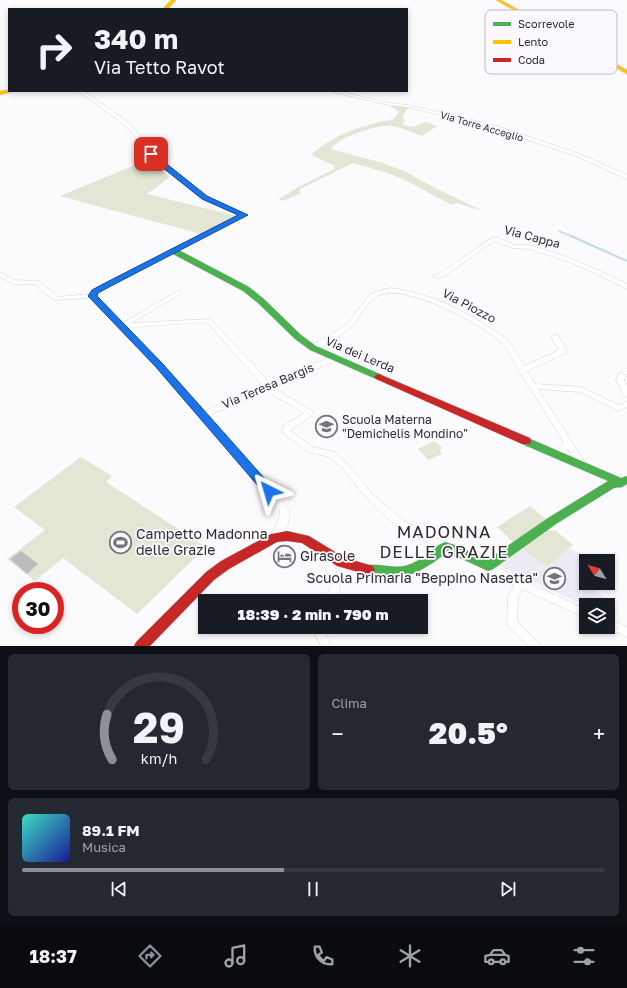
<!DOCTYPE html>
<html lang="it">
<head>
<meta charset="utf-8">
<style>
  :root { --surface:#171b24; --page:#242831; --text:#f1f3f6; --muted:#9ea1a6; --line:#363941; --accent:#8c9099 }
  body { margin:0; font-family:"Golos Text",sans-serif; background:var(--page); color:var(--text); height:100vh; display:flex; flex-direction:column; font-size:15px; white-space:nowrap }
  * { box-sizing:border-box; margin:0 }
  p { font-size:13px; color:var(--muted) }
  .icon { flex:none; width:22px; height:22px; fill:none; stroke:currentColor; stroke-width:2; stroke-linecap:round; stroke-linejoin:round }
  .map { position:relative; height:646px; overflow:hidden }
  .side { display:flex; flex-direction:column; gap:8px; padding:8px; background:#0d0f14; flex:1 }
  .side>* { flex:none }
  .guide { position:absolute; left:8px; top:8px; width:400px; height:84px; border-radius:0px; box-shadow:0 2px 6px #0003; background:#171b24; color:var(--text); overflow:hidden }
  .needle { width:26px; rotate:307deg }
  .fabs { position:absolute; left:579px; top:554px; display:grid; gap:8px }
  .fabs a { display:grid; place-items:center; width:36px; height:36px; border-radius:0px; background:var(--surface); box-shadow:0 2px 6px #0003; font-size:20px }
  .speed { position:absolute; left:12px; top:582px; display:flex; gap:8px; font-size:20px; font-weight:700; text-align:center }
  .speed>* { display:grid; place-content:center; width:52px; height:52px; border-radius:50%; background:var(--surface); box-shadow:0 2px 6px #0003; line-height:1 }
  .speed .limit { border:6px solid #d22; background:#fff; color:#111 }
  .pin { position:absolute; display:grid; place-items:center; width:34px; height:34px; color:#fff; margin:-17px; border-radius:8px; box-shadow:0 2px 6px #0006 }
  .me { position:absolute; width:44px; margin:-22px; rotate:320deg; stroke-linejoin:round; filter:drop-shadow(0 0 3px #0008) }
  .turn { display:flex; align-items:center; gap:14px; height:84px; padding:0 20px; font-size:18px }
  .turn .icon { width:52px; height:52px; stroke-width:2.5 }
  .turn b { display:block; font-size:28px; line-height:34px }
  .big { font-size:30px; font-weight:800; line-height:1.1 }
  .side .card { flex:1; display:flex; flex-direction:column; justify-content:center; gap:6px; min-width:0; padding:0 14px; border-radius:6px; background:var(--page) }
  .side .dial { align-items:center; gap:0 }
  .dial svg { height:104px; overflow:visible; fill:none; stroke:var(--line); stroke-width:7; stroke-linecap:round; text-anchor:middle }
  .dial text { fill:var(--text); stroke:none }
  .song { display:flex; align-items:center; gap:12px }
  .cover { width:48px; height:48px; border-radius:6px; background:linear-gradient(135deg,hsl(170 70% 55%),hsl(240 70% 35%)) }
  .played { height:4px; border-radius:2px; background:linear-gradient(90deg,var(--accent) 45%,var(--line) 45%) }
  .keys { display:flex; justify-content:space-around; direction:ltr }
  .heat { display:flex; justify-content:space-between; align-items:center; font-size:22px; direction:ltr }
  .side .tiles { flex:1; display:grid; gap:8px; grid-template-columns:1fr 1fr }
  .card:last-child { grid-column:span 2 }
  .trip { position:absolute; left:198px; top:594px; width:230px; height:40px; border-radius:0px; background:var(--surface); box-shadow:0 2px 6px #0003; font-weight:800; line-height:40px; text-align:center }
  .tabs { display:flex; height:64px; justify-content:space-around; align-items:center; background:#090b0e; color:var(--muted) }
  .tabs .icon { width:28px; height:28px }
  .tabs .active { color:var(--accent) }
  .tabs b { font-size:18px; color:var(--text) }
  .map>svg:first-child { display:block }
  .education { fill:#edecf4 }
  .green { fill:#e3e6d4 }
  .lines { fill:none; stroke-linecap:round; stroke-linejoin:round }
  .stream-far1 { stroke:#c1d9ed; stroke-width:1.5 }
  .stream { stroke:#c1d9ed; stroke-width:2 }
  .building { fill:#bdbbbb }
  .street-casing { stroke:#d7d5d9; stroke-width:1 }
  .fast-casing { stroke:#d7d5d9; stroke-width:1 }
  .slow-casing { stroke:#d7d5d9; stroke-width:1 }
  .jam-casing { stroke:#d7d5d9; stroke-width:1 }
  .street { fill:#fefeff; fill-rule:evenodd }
  .fast { fill:#4caf50; fill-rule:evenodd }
  .slow { fill:#ffc107; fill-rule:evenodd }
  .jam { fill:#c62828; fill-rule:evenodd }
  .route { fill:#1a73e8; stroke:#114b97 }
  .labels { text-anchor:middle; stroke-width:3.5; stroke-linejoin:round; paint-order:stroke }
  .far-street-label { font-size:10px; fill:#2e2c31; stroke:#fbf9fe }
  .street-label { font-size:12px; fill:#2e2c31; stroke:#fbf9fe }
  .poi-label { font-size:12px; fill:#2e2c31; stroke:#fbf9fe; text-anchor:start }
  .near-poi-label { font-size:14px; fill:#2e2c31; stroke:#fbf9fe; text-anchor:start }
  .near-quarter-label { font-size:17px; letter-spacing:1px; fill:#2e2c31; stroke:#fbf9fe }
  .key { fill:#fbf9fe; stroke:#bebcc0; stroke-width:1 }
  .key-label { font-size:11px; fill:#2e2c31 }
</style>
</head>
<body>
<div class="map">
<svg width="627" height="646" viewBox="0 0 627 646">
  <rect width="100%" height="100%" fill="#fbfafd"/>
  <!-- education -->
  <polygon class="education" points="522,548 547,567 570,548 587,561 586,561 586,568 577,575 610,603 607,605 586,605 586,606 500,566"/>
  <!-- green -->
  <g class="green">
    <path d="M388,104L409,107L402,117L405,121L402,124C411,129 417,126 425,122L437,126L422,136C412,133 401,127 392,126C378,124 338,137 331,149L383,163L406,172L435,188L483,211L457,203L452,205L403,179L384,172L353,163L300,189V194L282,201L279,199L298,187L334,169L335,166L312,155L313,153C337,133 364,125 394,119L399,112Z"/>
    <polygon points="147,160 170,177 147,194 237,216 201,234 60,196"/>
    <polygon points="434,441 442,447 440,451 442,454 428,460 418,449"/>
    <polygon points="81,457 112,476 106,482 206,547 137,614 63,558 35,581 7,559 45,530 14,507"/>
    <polygon points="530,506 547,520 513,542 497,527"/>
    <polygon points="545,530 556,531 573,545 547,567 522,548"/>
  </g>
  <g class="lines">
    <!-- stream-far1 -->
    <polyline class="stream-far1" points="559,231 573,237"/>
    <!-- stream -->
    <polyline class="stream" points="571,236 627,261"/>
  </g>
  <!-- building -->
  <polygon class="building" points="21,551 38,564 27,574 10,559"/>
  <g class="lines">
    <defs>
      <g id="street">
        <path d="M78,91H83L121,117L134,128L149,150L194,187L206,196L247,215L110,285L98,292L96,296L122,323L178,291H182L183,292L182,293L131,323L211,319L270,383L332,356H338L339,358L338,360L274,387L279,391L312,411L313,413L308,419L290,430L313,447L335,452L348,464L373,495L393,512L406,522L448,544L450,547L448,550L445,551L442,550L400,528L387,518L367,499L342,468L329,457L308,452L283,433L282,431L283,426L304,413L273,395L268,390L209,415L231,440L290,510L288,524L278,540L275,541L272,540L270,537L278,523L280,511L202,418L199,417L198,414L155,366L90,298L55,300L51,298L35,284H13L0,277V272L14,280L39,281L58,297L90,294L93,290L106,283L239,215L202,198L190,189L145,152L130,130L117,119ZM207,322L263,386L205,411L161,362L127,328Z"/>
        <polygon points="329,91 337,91 389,103 408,105 497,126 580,154 627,175 627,179 576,156 493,128 408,107 389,105"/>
        <polygon points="493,237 501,239 515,245 529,245 556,253 594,268 627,284 627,289 590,271 564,260 529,249 512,248 494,241 443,277 435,278 432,276 433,275 440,274"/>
        <path d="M390,288C425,292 458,307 487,326C494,330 502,335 507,340C514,347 519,358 524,366L559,350L551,337L555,335H558L567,351L566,353L527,371L535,384L581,387L619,405L627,401V407L619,411L580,392L538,389L586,464L587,466L586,468L583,469L580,468L568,449C564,453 556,457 551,455L550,453C552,449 560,447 564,443C550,420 536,397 521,374C515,365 509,351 502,343C483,324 404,283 379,295C366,301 361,318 351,327C341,336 328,343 316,350H310L309,348L310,346L334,333L347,324L370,294L375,292Z"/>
        <polygon points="619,373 622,373 626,375 624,380 627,386 627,397 624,396 616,380"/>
        <path d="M330,552L333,553L335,556L332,561C338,578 345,584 334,601H323C325,597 328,594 330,590C333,580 325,569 322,561L327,553Z"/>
        <polygon points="488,562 522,580 586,609 586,618 522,589 518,598 517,621 539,643 540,646 528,646 508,626 507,623 508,598 514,585 485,569 483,566 485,563"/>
        <polygon points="608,618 627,627 627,637 606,627 608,627"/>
        <polygon points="312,627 322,627 331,646 321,646"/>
      </g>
      <g id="fast">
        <polygon points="171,249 177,249 249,287 264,299 301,335 316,346 382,375 384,377 379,380 376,379 310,350 295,339 258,303 243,291 171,253 170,251"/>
        <path d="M526,437L621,478L627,476V484L622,487L614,488L556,524L492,570L488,571L447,552C422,573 397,585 365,574L363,570L365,566C377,562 394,570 408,565C422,561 431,547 445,542L458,546L487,560L548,518L608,481L522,444L521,441L522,438Z"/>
      </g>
      <g id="slow">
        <polygon points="171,0 176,0 168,9 163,9"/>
        <polygon points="496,0 501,0 627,70 627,74"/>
        <polygon points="9,90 9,91 14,91 0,95 0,91"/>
      </g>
      <g id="jam">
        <polygon points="379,374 530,438 531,441 530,444 522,444 376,379 374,377 376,375"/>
        <polygon points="287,531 309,536 345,558 373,566 375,570 373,574 369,575 337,566 302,543 287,541 277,542 229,569 214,580 150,646 134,646 136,642 206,572 221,561 271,534"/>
      </g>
    </defs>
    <!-- street casing -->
    <use href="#street" class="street-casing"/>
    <!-- fast casing -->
    <use href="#fast" class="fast-casing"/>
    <!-- slow casing -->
    <use href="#slow" class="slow-casing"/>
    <!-- jam casing -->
    <use href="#jam" class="jam-casing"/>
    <!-- street -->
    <use href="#street" class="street"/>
    <!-- fast -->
    <use href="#fast" class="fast"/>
    <!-- slow -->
    <use href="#slow" class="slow"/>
    <!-- jam -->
    <use href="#jam" class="jam"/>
  </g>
  <!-- route -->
  <polygon class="route" points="148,153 153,153 207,196 248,215 111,286 98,293 97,296 161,362 273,488 275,491 273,494 269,495 265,494 155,366 88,296 92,290 105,283 238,215 202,199 148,156"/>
  <!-- icons -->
  <defs>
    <symbol id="school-ring" viewBox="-11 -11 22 22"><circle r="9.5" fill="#fbf9fe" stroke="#767478" stroke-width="1.5"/><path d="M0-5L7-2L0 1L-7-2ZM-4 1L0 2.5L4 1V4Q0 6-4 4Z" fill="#767478"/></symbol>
    <symbol id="stadium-ring" viewBox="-11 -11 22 22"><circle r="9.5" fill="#fbf9fe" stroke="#767478" stroke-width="1.5"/><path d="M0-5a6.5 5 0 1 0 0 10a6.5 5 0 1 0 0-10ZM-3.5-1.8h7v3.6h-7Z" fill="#767478"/></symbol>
    <symbol id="hotel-ring" viewBox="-11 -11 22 22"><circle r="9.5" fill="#fbf9fe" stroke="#767478" stroke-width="1.5"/><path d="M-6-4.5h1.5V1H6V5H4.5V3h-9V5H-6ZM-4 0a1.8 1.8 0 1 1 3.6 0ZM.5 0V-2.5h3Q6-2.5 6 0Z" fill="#767478"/></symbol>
  </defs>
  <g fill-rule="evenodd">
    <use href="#school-ring" x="314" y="414" width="25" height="25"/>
    <use href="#stadium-ring" x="108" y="530" width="25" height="25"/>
    <use href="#hotel-ring" x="272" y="544" width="25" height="25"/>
    <use href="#school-ring" x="542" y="566" width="25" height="25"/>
  </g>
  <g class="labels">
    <!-- far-street labels -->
    <g class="far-street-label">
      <text transform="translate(482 126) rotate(16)" y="4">Via Torre Acceglio</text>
    </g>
    <!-- street labels -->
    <g class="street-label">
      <text transform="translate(532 237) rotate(15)" y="4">Via Cappa</text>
      <text transform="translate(469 306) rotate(28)" y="4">Via Piozzo</text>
      <text transform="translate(360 355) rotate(23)" y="4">Via dei Lerda</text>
      <text transform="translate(268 386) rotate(-23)" y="4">Via Teresa Bargis</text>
    </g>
    <!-- poi labels -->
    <g class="poi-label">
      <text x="342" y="424">Scuola Materna<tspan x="342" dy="14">"Demichelis Mondino"</tspan></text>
    </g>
    <!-- near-poi labels -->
    <g class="near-poi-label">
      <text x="136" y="539">Campetto Madonna<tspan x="136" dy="16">delle Grazie</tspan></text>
      <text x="300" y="561">Girasole</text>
      <text x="538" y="583" text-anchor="end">Scuola Primaria "Beppino Nasetta"</text>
    </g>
    <!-- near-quarter labels -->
    <g class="near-quarter-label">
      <text x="444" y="538">MADONNA<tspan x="444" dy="20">DELLE GRAZIE</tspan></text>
    </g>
  </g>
  <!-- legend -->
  <rect x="485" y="10" width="132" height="64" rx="6" class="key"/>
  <rect x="493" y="22" width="18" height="4" fill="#4caf50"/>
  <rect x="493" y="40" width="18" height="4" fill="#ffc107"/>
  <rect x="493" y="58" width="18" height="4" fill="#c62828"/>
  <g class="key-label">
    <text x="518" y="28">Scorrevole</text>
    <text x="518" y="46">Lento</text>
    <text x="518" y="64">Coda</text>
  </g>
</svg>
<div class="fabs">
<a><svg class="needle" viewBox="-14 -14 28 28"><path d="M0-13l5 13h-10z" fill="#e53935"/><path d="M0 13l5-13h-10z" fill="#9ea1a6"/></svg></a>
<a><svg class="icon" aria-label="layers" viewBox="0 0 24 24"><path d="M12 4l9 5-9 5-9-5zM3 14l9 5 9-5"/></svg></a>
</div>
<div class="speed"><div class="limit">30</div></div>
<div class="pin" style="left:151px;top:154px;background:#d93025"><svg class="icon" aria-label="arrive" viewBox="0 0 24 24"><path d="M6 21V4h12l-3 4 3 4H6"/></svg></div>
<svg class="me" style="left:269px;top:491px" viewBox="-20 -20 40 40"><path d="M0-17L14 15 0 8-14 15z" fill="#1a73e8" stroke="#fff" stroke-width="4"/></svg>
<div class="trip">18:39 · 2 min · 790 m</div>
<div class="guide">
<div class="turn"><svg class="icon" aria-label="right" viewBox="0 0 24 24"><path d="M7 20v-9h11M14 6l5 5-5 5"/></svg><div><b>340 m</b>Via Tetto Ravot</div></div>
</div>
</div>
<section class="side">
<div class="tiles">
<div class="card dial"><svg viewBox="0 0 100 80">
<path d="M14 69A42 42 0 1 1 86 69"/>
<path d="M14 69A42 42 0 0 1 10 34" stroke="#8c9099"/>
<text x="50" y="56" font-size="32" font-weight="700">29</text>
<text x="50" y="72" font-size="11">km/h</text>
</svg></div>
<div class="card"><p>Clima</p>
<div class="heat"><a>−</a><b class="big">20.5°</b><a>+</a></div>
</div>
<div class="card">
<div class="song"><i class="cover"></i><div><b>89.1 FM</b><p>Musica</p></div></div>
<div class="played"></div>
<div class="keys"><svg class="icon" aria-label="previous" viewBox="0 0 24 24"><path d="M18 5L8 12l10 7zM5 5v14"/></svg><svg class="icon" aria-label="pause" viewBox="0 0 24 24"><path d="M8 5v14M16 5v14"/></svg><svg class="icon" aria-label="next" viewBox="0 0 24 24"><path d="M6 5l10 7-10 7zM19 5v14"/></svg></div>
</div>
</div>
</section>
<nav class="tabs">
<b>18:37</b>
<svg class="icon active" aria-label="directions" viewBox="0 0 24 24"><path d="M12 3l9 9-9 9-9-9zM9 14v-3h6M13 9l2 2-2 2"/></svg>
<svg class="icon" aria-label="music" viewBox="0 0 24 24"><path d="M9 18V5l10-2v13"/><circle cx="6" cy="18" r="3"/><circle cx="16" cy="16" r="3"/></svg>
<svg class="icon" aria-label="phone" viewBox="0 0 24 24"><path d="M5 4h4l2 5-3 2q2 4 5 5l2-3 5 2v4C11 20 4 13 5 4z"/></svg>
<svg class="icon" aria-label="climate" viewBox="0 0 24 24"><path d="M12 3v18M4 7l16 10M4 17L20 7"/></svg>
<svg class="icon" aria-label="car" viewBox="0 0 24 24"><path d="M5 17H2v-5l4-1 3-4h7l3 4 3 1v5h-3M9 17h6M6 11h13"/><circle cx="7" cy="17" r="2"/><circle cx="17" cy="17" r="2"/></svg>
<svg class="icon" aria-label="filters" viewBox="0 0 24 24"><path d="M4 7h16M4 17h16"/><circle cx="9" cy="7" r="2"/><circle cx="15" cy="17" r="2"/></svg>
</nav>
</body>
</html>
